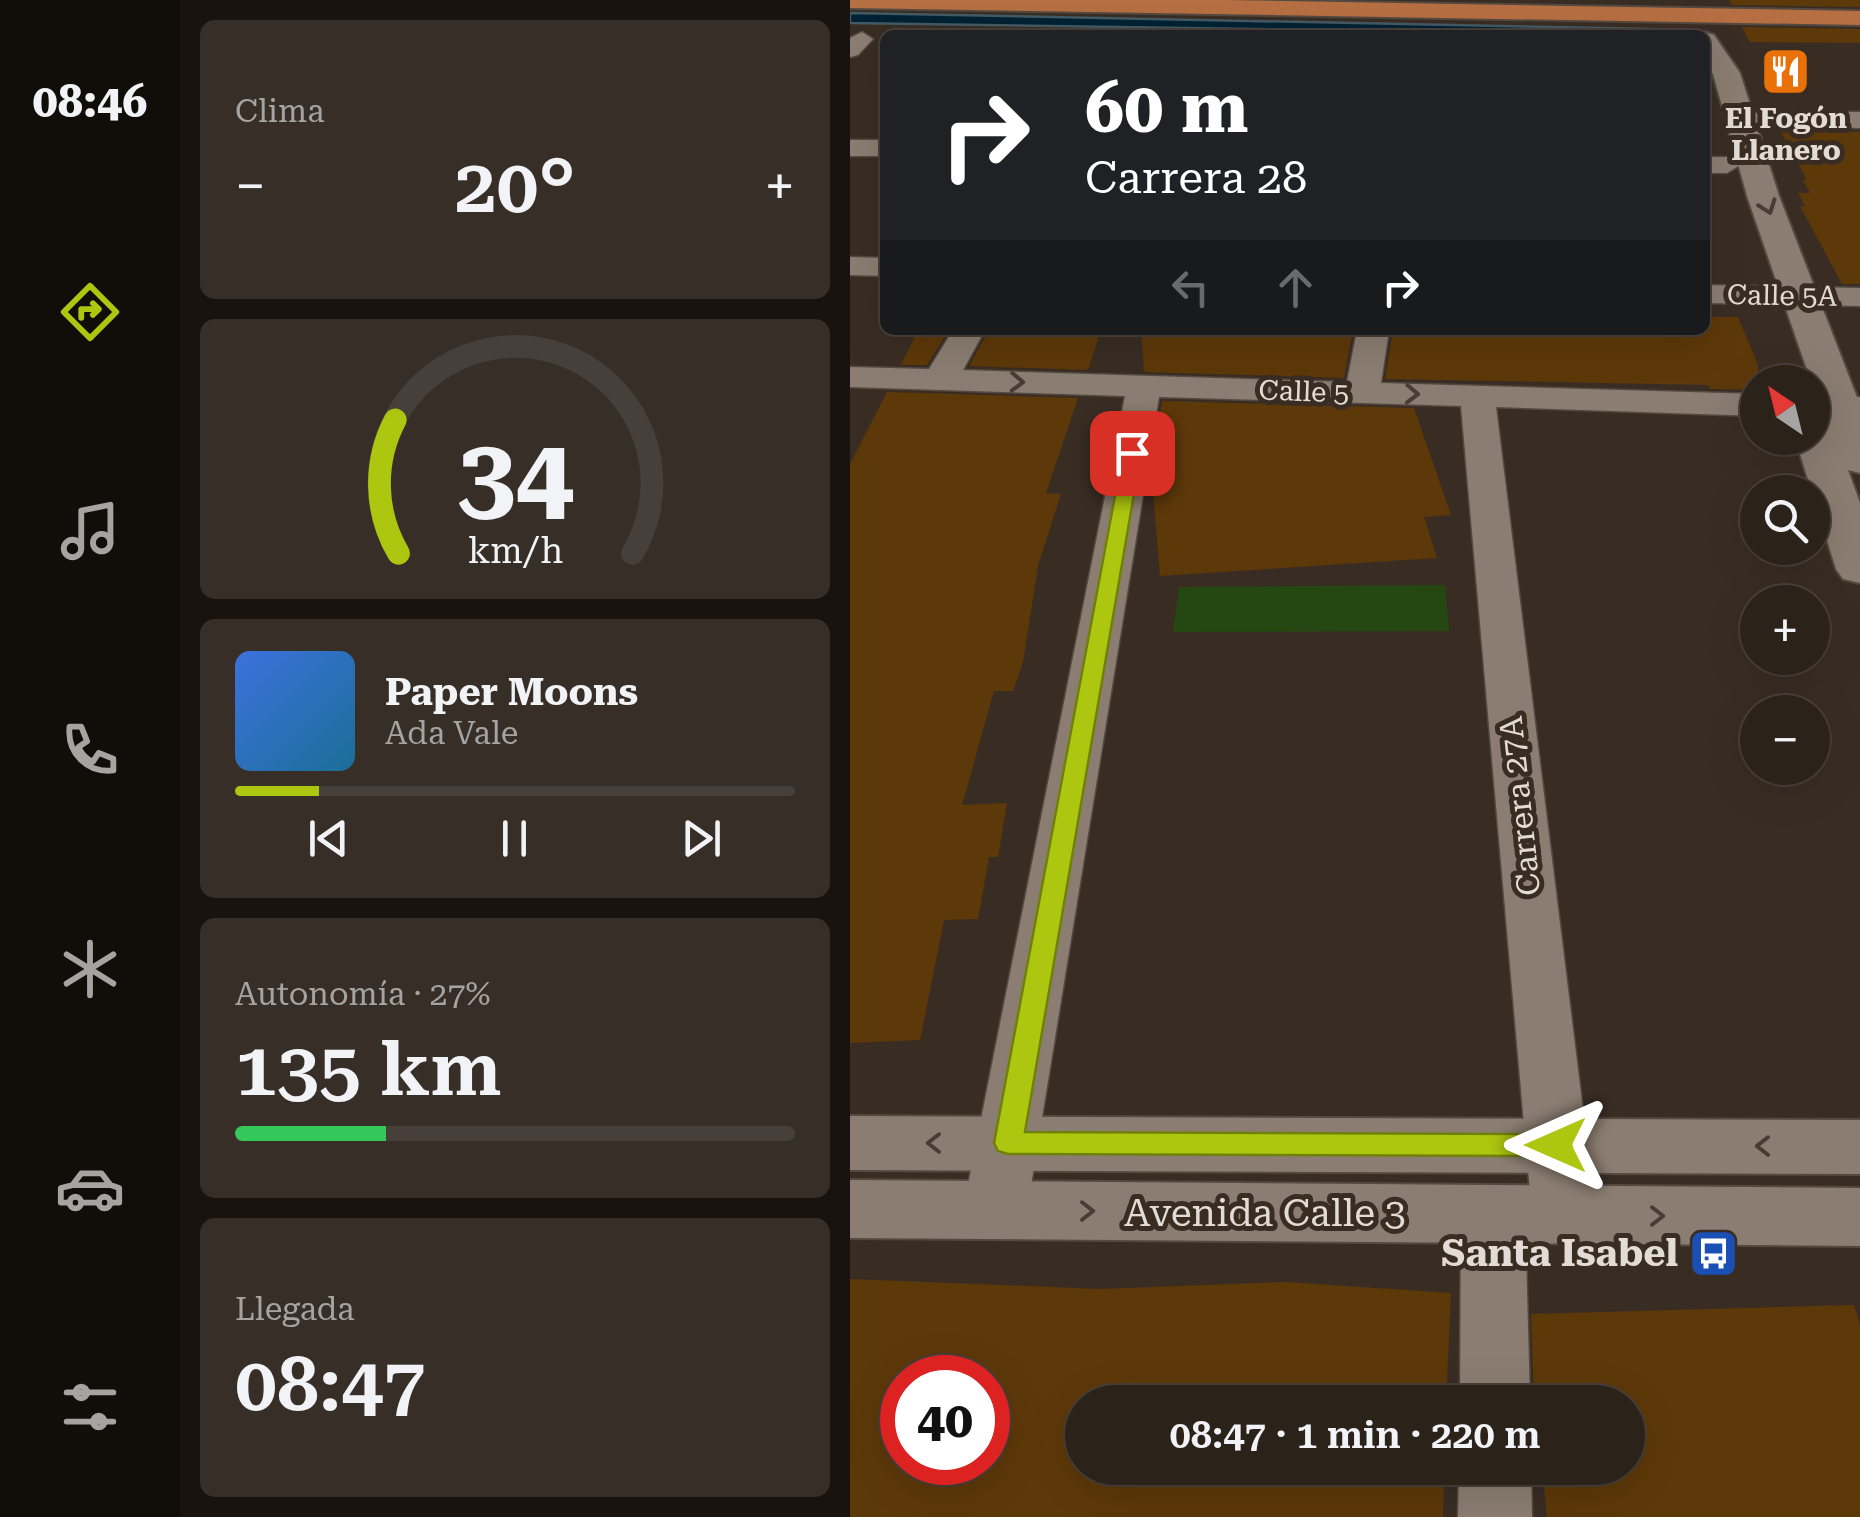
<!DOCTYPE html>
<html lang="es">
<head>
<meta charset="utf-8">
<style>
  :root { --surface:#2b221a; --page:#372f27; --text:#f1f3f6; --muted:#a6a4a2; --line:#473f39; --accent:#adc60f }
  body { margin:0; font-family:"Roboto Serif",serif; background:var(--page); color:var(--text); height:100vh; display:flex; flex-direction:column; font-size:38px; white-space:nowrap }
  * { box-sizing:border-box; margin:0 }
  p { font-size:32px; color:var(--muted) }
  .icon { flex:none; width:55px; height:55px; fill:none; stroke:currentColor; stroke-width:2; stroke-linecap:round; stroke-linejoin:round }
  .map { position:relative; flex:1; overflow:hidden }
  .sheet { display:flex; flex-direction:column; gap:20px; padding:20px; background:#18130e; width:670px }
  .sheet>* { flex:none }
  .guide { position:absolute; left:30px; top:30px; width:830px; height:305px; border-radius:15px; box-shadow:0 10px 40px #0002,0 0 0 2px var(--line); background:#202124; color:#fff; overflow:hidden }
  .needle { width:65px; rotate:325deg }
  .controls { position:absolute; left:890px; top:365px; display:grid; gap:20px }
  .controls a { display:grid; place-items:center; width:90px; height:90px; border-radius:50%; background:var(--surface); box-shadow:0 10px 40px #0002,0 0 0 2px var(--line); font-size:50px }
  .speed { position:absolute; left:30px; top:1355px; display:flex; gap:20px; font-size:50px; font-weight:700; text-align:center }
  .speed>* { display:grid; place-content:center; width:130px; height:130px; border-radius:50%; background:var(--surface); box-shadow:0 10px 40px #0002,0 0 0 2px var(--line); line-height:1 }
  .speed .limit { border:15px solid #d22; background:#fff; color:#111 }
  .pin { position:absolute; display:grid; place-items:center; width:85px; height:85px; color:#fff; margin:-42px; border-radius:20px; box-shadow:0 5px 15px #0006 }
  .me { position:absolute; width:110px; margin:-55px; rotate:270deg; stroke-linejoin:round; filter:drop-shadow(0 0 8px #0008) }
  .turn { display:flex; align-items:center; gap:35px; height:210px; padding:0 40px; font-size:45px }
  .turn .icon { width:130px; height:130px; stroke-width:2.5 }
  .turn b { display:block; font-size:70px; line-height:85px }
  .lanes { display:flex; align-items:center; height:95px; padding:0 40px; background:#0003; justify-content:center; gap:50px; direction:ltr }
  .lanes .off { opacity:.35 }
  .big { font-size:75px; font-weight:600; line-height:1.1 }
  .sheet .tile { flex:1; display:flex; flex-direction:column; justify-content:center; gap:15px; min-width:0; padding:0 35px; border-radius:15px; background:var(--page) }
  .sheet .dial { align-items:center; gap:0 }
  .dial svg { height:260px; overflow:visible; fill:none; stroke:var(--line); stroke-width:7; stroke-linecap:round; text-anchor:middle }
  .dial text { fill:var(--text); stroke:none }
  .song { display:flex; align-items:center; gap:30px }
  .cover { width:120px; height:120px; border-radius:15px; background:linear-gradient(135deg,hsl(220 70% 55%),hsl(200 70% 35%)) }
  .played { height:10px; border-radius:5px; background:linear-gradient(90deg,var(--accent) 15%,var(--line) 15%) }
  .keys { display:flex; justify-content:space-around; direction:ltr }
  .heat { display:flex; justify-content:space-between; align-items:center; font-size:55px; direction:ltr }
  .charge { height:15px; border-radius:8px; background:linear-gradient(90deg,#34c759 27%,var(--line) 0) }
  .trip { position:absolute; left:215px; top:1385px; width:580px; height:100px; border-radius:50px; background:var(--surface); box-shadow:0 10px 40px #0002,0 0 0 2px var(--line); font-weight:600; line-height:100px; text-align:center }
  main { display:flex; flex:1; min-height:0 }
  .tab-bar { display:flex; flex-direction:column; width:180px; justify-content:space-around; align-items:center; background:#110e0a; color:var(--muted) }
  .tab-bar .icon { width:70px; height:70px }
  .tab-bar .active { color:var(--accent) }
  .tab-bar b { font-size:45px; color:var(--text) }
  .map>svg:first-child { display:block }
  .green { fill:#254712 }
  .water { fill:#002234; stroke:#445a64; stroke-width:2.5 }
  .building { fill:#5d3809; fill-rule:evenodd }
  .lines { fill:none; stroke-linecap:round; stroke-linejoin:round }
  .minor-casing { stroke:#534940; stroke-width:3 }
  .tertiary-casing { stroke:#534940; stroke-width:4 }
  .secondary-casing { stroke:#534940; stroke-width:4 }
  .primary-casing { stroke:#534940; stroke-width:4 }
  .minor { fill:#8b7d71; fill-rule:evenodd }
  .tertiary { fill:#8b7d71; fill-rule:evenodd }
  .secondary { fill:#8b7d71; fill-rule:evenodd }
  .primary { fill:#b66f42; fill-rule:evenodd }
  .oneway { stroke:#493d33 }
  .route { fill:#adc60f; stroke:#70810a; stroke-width:2.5 }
  .labels { text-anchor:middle; stroke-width:10; stroke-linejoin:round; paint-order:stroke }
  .far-poi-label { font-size:28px; font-weight:bold; fill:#e3dcd5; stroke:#392d23 }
  .far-street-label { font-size:28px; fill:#e3dcd5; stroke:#392d23 }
  .street-label { font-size:32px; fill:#e3dcd5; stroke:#392d23 }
  .near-street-label { font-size:38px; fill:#e3dcd5; stroke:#392d23 }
  .near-poi-label { font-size:38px; font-weight:bold; fill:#e3dcd5; stroke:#392d23; text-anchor:end }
</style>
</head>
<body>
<main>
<nav class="tab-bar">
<b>08:46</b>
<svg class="icon active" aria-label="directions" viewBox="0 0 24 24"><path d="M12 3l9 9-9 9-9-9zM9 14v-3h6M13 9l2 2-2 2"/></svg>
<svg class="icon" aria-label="music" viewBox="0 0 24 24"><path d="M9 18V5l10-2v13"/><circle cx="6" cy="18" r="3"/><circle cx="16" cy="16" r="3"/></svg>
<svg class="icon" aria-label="phone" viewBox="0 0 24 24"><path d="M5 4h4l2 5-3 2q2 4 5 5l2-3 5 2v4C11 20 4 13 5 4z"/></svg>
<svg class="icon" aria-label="climate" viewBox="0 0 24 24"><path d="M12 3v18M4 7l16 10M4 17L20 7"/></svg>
<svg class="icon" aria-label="car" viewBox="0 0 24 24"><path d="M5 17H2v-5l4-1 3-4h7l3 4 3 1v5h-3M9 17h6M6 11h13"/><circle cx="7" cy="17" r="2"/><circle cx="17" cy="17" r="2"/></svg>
<svg class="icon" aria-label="filters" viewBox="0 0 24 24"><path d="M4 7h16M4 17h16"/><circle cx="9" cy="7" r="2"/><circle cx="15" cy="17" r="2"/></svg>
</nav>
<section class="sheet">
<div class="tile"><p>Clima</p>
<div class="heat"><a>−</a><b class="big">20°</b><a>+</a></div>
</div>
<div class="tile dial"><svg viewBox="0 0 100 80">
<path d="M14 69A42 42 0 1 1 86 69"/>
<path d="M14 69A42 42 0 0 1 13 28" stroke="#adc60f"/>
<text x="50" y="56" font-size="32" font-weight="700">34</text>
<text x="50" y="72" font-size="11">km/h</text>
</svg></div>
<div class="tile">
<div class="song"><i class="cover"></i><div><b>Paper Moons</b><p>Ada Vale</p></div></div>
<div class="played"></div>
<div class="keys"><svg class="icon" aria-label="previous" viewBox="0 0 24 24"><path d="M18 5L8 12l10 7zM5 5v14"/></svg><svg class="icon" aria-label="pause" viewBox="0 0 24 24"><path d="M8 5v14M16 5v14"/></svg><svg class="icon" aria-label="next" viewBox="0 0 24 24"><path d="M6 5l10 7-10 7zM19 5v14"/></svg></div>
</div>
<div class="tile"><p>Autonomía · 27%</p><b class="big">135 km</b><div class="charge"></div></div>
<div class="tile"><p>Llegada</p><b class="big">08:47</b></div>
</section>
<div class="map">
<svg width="1010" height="1517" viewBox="0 0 1010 1517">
  <rect width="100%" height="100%" fill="#392d23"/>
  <!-- green -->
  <polygon class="green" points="595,585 599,631 323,632 329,587"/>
  <!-- water -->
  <polygon class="water" points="0,13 803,29 804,35 0,23"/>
  <!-- building -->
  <g class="building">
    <polygon points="879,0 1010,0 1010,7 882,5"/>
    <polygon points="892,27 1010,29 1010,43 900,42"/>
    <polygon points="931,132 1010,132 1010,284 992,284 950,206 955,206 948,193 960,193 953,180 957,180"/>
    <polygon points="855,317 888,317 908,365 908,390 860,389 859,385 535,379 543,330 855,330"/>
    <polygon points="68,330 99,330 77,365 51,365"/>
    <polygon points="139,330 251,330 238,370 119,366"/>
    <polygon points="291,330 503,330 494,378 294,372"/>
    <polygon points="37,392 228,398 196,493 211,494 188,566 173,662 163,691 144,691 112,805 157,803 148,857 139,857 128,919 94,920 70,1040 0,1043 0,464"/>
    <polygon points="312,401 564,408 601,515 574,517 587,558 310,576 301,467"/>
    <path d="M0,1279L251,1289L436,1282L601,1293L596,1402H232V1468H594L593,1517H0ZM52,1378H138V1462H52Z"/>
    <polygon points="1004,1305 1010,1324 1010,1517 697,1517 692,1468 778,1468 778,1402 684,1402 681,1314"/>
  </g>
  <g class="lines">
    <defs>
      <g id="minor">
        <polygon points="12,32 23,39 8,55 0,57 0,38"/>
        <polygon points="890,112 1010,112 1010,128 881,125 877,120 881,115"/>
        <rect x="0" y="140" width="35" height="16"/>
        <polygon points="855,157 877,157 890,165 877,173 855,173"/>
        <polygon points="0,257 35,258 35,276 0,275"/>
        <polygon points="855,285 1010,288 1010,306 855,303"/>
        <polygon points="103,330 135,330 113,370 497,382 507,330 539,330 531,383 908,394 908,416 646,407 746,1215 736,1233 714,1240 692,1233 682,1215 611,406 309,397 177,1210 167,1228 145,1235 123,1228 113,1210 275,396 0,387 0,367 79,369"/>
        <polygon points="962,396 1010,397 1010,419 962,418"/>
        <polygon points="643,1190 665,1197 675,1215 680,1402 610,1402 611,1215 621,1197"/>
        <polygon points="609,1468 681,1468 682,1517 608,1517"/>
      </g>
      <g id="tertiary">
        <polygon points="0,1116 1010,1120 1010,1174 0,1170"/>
        <polygon points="0,1180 1010,1188 1010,1246 0,1238"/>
      </g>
      <polygon id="secondary" points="855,32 864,35 890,73 929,196 1010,405 1010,473 998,470 1010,503 1010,583 993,579 986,569 945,438 962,438 962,414 973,416 897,196 863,74 855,64 855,35 846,35"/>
      <polygon id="primary" points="0,0 377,0 1010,11 1010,25 0,8"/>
    </defs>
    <!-- minor casing -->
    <use href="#minor" class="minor-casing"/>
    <!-- tertiary casing -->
    <use href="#tertiary" class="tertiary-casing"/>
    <!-- secondary casing -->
    <use href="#secondary" class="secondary-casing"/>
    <!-- primary casing -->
    <use href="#primary" class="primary-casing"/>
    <!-- minor -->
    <use href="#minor" class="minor"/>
    <!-- tertiary -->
    <use href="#tertiary" class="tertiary"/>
    <!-- secondary -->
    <use href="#secondary" class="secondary"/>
    <!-- primary -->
    <use href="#primary" class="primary"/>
  </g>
  <!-- one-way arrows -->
  <defs><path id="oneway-chevron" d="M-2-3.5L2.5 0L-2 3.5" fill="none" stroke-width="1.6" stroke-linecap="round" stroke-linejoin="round" transform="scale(2.5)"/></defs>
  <g class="oneway">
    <use href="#oneway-chevron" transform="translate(918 207) rotate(70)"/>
    <use href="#oneway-chevron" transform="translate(167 382) rotate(2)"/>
    <use href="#oneway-chevron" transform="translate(562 394) rotate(2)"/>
    <use href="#oneway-chevron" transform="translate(84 1143) rotate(-180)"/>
    <use href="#oneway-chevron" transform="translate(913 1146) rotate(-180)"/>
    <use href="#oneway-chevron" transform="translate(237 1211)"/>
    <use href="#oneway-chevron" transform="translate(807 1216)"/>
  </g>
  <!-- route -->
  <polygon class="route" points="282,448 291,453 175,1132 706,1134 717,1137 721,1145 717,1153 706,1156 158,1154 148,1151 144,1143 273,453"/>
  <!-- icons -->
  <defs>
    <symbol id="restaurant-square" viewBox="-11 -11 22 22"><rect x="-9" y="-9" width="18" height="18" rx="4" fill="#e8710a" stroke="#392d23"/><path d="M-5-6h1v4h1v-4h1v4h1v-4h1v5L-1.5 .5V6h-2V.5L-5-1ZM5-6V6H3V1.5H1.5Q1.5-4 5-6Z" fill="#fff"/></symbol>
    <symbol id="bus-square" viewBox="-11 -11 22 22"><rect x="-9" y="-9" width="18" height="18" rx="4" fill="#1a4fb4" stroke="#392d23"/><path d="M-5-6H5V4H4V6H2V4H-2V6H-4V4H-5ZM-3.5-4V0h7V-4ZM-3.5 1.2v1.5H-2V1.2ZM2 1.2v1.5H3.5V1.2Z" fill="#fff"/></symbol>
  </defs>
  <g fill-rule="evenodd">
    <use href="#restaurant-square" x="908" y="44" width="55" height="55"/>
    <use href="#bus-square" x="836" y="1226" width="55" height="55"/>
  </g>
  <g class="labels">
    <!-- far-poi labels -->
    <g class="far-poi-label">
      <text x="936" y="128">El Fogón<tspan x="936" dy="32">Llanero</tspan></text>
    </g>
    <!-- far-street labels -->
    <g class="far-street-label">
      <text transform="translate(932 295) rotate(1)" y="10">Calle 5A</text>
      <text transform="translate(454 391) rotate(2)" y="10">Calle 5</text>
    </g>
    <!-- street labels -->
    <g class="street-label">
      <text transform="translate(670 806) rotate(-96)" y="11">Carrera 27A</text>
    </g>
    <!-- near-street labels -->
    <g class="near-street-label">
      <text x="415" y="1226">Avenida Calle 3</text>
    </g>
    <!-- near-poi labels -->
    <g class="near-poi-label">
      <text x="828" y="1266">Santa Isabel</text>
    </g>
  </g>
</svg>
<div class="controls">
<a><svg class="needle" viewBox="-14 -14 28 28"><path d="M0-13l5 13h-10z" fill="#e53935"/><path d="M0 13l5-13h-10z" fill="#a6a4a2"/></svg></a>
<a><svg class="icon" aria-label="search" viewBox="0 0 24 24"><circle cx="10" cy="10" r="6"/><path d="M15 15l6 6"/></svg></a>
<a>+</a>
<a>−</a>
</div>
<div class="speed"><div class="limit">40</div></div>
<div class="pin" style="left:282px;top:453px;background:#d93025"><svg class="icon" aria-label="arrive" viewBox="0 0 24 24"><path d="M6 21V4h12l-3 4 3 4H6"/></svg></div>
<svg class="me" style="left:706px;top:1145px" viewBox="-20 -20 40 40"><path d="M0-17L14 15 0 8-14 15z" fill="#adc60f" stroke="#fff" stroke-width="4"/></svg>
<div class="trip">08:47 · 1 min · 220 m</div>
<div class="guide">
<div class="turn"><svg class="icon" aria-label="right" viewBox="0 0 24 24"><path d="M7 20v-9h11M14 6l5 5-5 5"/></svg><div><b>60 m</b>Carrera 28</div></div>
<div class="lanes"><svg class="icon off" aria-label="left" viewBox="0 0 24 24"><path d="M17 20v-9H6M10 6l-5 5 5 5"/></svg><svg class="icon off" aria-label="ahead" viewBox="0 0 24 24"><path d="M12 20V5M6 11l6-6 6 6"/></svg><svg class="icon" aria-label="right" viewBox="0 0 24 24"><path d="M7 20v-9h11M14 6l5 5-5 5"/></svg></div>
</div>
</div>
</main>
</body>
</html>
